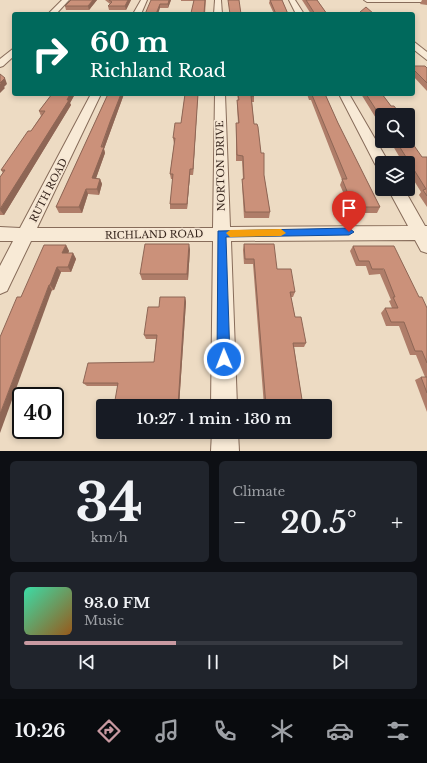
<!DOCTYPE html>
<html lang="en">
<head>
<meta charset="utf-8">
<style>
  :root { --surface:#171b24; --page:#20242c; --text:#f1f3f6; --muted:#9ea1a6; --line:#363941; --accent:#c899a1 }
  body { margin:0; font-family:"Libre Baskerville",serif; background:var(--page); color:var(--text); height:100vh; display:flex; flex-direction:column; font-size:15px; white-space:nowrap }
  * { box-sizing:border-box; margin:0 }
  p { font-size:13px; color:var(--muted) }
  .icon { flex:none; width:22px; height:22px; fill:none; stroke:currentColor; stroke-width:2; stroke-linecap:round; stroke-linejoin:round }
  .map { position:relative; height:451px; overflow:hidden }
  .side { display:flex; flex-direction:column; gap:10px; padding:10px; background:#0d0f14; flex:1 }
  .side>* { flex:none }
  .guide { position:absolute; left:12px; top:12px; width:403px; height:84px; border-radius:4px; box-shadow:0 2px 6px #0003; background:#00695c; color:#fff; overflow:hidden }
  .fabs { position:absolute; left:375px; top:108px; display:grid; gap:8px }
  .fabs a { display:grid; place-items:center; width:40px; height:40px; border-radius:4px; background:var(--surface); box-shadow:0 2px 6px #0003; font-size:20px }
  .speed { position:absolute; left:12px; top:387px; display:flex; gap:8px; font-size:20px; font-weight:700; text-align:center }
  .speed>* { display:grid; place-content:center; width:52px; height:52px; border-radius:50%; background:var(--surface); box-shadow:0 2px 6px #0003; line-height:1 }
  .speed .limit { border:2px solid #111; border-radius:6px; background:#fff; color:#111 }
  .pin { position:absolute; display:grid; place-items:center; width:34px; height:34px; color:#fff; margin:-41px -17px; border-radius:50% 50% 50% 0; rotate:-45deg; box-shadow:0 0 4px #0007 }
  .pin .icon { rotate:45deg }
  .me { position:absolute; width:44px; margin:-22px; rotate:359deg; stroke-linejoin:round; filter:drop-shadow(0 0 3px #0008) }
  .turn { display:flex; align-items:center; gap:14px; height:84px; padding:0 12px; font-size:18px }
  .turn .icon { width:52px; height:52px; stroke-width:2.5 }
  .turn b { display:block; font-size:28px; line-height:34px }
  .big { font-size:30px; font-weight:600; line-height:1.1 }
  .side .widget { flex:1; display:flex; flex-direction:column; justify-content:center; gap:6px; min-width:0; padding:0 14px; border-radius:6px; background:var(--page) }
  .side .dial { align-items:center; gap:0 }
  .dial b { font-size:52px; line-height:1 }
  .song { display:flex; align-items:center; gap:12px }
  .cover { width:48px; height:48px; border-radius:6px; background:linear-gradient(135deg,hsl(160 70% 55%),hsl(30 70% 35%)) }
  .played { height:4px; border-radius:2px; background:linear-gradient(90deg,var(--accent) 40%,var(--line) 40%) }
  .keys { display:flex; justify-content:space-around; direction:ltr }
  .heat { display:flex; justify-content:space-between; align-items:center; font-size:22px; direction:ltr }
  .side .tiles { flex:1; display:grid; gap:10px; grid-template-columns:1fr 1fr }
  .widget:last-child { grid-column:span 2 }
  .trip { position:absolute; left:96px; top:399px; width:236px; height:40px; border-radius:4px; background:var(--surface); box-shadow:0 2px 6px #0003; font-weight:600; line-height:40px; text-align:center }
  .menu { display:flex; height:64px; justify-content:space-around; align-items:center; background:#090b0e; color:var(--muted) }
  .menu .icon { width:28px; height:28px }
  .menu .active { color:var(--accent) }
  .menu b { font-size:18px; color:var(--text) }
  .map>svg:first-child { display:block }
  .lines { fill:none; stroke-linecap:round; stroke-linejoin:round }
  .minor-casing { stroke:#876c5a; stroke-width:2 }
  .minor { fill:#f8ead6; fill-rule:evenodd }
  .wall { fill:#af7d69 }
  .shaded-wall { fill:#8e6655 }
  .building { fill:#cb917a; stroke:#8e6655 }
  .route { fill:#1a73e8; stroke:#114b97 }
  .slow { fill:#f59e0b }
  .labels { text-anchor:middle; stroke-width:3.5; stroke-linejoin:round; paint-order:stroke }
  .street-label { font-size:10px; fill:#38271e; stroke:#f5e6d3 }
</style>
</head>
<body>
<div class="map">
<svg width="427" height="451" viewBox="0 0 427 451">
  <rect width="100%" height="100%" fill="#eddbc3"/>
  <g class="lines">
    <defs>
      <g id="minor">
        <polygon points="62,0 69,0 56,14 48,14"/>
        <polygon points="141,0 147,0 141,14 133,14"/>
        <polygon points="215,0 221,0 222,14 214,14"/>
        <polygon points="289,0 295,0 304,14 296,14"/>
        <polygon points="364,0 427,0 427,2 367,2"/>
        <polygon points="413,41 427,52 427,60 413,49"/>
        <polygon points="14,48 14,56 3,66 0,67 0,59"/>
        <polygon points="91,94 101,94 37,228 213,228 215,94 225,94 230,227 408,226 388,189 404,189 425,226 427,226 427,253 421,251 415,240 231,241 237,406 211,406 213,241 31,241 7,291 0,294 0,266 13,241 0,241 0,227 20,228"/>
        <polygon points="339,94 349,94 389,163 382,163 382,168 377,167 375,164"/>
        <polygon points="212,432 238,432 239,451 211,451"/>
      </g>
    </defs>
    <!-- minor casing -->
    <use href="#minor" class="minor-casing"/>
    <!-- minor -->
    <use href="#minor" class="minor"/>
  </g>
  <!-- wall -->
  <g class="wall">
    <polygon points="71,0 97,0 89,10 66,10 65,6"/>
    <polygon points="105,0 131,0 126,10 109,10 108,6 110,4"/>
    <polygon points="151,0 171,0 168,8 160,8"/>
    <polygon points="181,0 206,0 205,14 191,14 194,1 181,1"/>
    <polygon points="270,0 282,0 288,14 274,14 269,3"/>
    <polygon points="302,0 317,0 327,14 311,14"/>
    <polygon points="422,0 427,0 427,5 420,4"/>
    <polygon points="413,66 427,68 427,91 413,76"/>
    <polygon points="52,94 75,94 70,103 71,105 4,215 0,215 0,177 3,173 1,170 31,131 41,116 39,111"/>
    <polygon points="108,94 124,94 104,149 105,153 96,178 100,179 102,184 99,195 88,194 82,213 59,213 56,207"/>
    <polygon points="185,94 198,94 193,175 190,175 187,209 170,209 170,204 173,179 171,179 170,174 174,144 173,138 181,123"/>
    <polygon points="237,94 254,94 254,102 252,102 254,124 264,175 270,212 269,218 244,218 242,184 242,179 243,179 242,161 236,161 236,123 238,123 237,106 237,100 238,100"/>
    <polygon points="307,94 325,94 338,123 380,207 377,213 357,213 355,206 349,206 340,185 342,180 311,100 309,100"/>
    <polygon points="361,94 382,94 391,106 382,115 382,128"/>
    <polygon points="390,141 408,141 422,157 427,157 427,207 419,195 421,192 408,171 408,163 403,163"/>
    <polygon points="244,244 277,269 295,292 293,297 291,297 295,317 306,343 304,347 294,347 303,406 264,406 253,264 244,264 243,250"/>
    <polygon points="66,245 69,251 68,253 73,253 76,259 71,272 61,272 54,290 21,297"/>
    <polygon points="353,246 419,297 427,308 427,412 415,380 421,377 425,377 416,355 410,355 399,326 386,326 381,313 385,308 392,308 389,301 391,300 380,274 369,275 366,266 356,266 350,251"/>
    <polygon points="190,249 188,280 142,280 140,274"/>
    <polygon points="185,297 186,302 179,406 117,386 87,386 83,383 154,362 156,339 146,339 144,335 159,307"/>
    <polygon points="177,432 177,435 142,435 139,433"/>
    <polygon points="266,432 307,432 307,436 304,438 267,438"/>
  </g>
  <!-- shaded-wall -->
  <g class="shaded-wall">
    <polygon points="93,0 97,0 89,10 88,6"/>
    <polygon points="128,0 131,0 126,10 125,6"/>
    <polygon points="169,0 171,0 168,8 168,4"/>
    <polygon points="160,4 160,8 158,14 156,14"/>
    <polygon points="5,78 7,84 4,87 5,88 0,93 0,83"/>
    <polygon points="70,94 75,94 70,103 71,105 4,215 0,210"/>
    <polygon points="121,94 124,94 104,149 105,153 94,184 92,178 110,122"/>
    <polygon points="198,94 193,175 193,169"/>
    <polygon points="190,169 190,175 187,209 187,204"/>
    <polygon points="100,179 102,184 99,195 97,189"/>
    <polygon points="86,189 88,194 82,213 79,207"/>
    <polygon points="189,244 190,249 188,280 187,274"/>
    <polygon points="66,245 69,251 66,259 62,253"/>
    <polygon points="73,253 76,259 71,272 68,267"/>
    <polygon points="57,267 61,272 54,290 50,285"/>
    <polygon points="49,285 52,290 0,433 0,414"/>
    <polygon points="185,297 186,302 179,406 178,406"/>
  </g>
  <!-- building -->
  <g class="building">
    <polygon points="71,0 93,0 88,6 65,6"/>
    <polygon points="109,0 128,0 125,6 108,6 112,2"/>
    <polygon points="151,0 169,0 168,4 160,4 156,14 145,14"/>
    <polygon points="194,0 205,0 204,14 195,14 195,13 191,13"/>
    <polygon points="228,0 239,0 241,14 230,14"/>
    <polygon points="270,0 282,0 288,14 276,14"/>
    <polygon points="306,0 317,0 327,14 315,14"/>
    <polygon points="366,7 374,14 361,14 360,12"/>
    <polygon points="413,66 425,66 427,68 427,83 413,69"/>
    <polygon points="0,74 5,78 0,83 2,83 0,85"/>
    <polygon points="52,94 70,94 67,100 69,100 0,209 0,177 5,170 1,170 28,131 31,131 45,111 39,111"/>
    <polygon points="108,94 121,94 110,122 101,147 104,147 92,178 100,179 97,189 86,189 79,207 56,207"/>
    <polygon points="185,94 198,94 193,169 190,169 187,204 170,204 173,174 170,174 175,138 173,138 175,123 181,123"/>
    <polygon points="238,94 254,94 254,96 251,96 254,124 257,124 258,127 261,153 264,153 264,175 270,212 245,212 242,179 244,179 243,156 237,155 236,123 239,123 237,100 239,100"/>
    <polygon points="310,94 325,94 338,123 380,207 360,207 358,201 351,201 342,179 347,179 312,95 311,95"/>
    <polygon points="366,94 382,94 391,106 394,106 401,115 382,115 382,119"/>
    <polygon points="408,137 422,157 427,157 427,196 423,190 426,189 396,141 408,141"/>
    <polygon points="145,244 189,244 187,274 140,274"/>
    <polygon points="244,244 274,244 277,269 291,269 295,292 290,292 295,317 301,317 306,343 293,343 303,406 266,406 254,259 245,259"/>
    <polygon points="44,245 66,245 62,253 73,253 68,267 57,267 50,285 49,285 0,414 0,337 17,297 21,297"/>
    <polygon points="353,246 394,246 419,297 422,297 427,308 427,363 422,351 415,351 404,322 391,322 385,308 398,308 393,297 395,297 384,269 372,269 369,261 359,261"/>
    <polygon points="160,297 185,297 178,406 114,406 118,383 83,383 88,363 154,362 157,335 144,335 148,307 159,307"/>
    <polygon points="421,377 427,377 427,393"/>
    <rect x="139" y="432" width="37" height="1"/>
    <rect x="268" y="432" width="39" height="4"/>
  </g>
  <!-- route -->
  <polygon class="route" points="349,228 354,232 349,235 226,237 230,359 228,363 224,365 219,363 217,359 218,231"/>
  <!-- slow -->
  <polygon class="slow" points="281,229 286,233 281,236 230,237 226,233 230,230"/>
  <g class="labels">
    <!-- street labels -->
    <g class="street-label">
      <text transform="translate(220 166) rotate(-91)" y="4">NORTON DRIVE</text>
      <text transform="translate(48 190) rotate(-63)" y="4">RUTH ROAD</text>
      <text transform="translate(154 234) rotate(-1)" y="4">RICHLAND ROAD</text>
    </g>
  </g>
</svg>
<div class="fabs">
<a><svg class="icon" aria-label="search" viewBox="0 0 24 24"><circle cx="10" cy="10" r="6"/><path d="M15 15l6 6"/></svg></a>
<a><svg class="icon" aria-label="layers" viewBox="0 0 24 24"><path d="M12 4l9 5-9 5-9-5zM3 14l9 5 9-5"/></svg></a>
</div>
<div class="speed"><div class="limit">40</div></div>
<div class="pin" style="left:349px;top:232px;background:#d93025"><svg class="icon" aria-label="arrive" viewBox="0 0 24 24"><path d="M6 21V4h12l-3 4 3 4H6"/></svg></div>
<svg class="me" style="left:224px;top:359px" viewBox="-20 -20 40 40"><circle r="17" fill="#1a73e8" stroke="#fff" stroke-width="3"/><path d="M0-11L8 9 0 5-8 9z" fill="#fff"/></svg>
<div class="trip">10:27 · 1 min · 130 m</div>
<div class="guide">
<div class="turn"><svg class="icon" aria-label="right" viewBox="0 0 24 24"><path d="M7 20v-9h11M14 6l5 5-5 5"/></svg><div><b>60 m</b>Richland Road</div></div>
</div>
</div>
<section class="side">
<div class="tiles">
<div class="widget dial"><b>34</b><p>km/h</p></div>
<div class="widget"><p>Climate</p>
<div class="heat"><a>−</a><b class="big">20.5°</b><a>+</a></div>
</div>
<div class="widget">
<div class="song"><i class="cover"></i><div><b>93.0 FM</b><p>Music</p></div></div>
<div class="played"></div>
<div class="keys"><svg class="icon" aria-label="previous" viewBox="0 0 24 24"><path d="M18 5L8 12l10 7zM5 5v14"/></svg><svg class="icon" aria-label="pause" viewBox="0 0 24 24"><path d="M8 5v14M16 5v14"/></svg><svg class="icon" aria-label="next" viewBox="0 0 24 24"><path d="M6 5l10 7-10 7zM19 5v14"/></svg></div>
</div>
</div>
</section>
<nav class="menu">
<b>10:26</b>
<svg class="icon active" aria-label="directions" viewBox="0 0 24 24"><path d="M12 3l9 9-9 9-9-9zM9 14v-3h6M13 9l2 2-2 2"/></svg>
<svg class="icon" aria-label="music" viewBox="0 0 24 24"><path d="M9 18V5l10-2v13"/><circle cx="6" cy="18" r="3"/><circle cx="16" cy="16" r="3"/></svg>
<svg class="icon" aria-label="phone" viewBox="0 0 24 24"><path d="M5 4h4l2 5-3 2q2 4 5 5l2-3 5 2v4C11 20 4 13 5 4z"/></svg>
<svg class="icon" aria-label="climate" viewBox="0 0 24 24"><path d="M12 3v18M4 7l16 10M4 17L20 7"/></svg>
<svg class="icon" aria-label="car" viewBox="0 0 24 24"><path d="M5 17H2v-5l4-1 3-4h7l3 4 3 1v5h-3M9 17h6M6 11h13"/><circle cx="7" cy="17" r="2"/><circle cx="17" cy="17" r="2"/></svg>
<svg class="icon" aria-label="filters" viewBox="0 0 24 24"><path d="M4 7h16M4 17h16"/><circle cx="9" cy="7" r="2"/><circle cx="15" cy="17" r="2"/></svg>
</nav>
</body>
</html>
